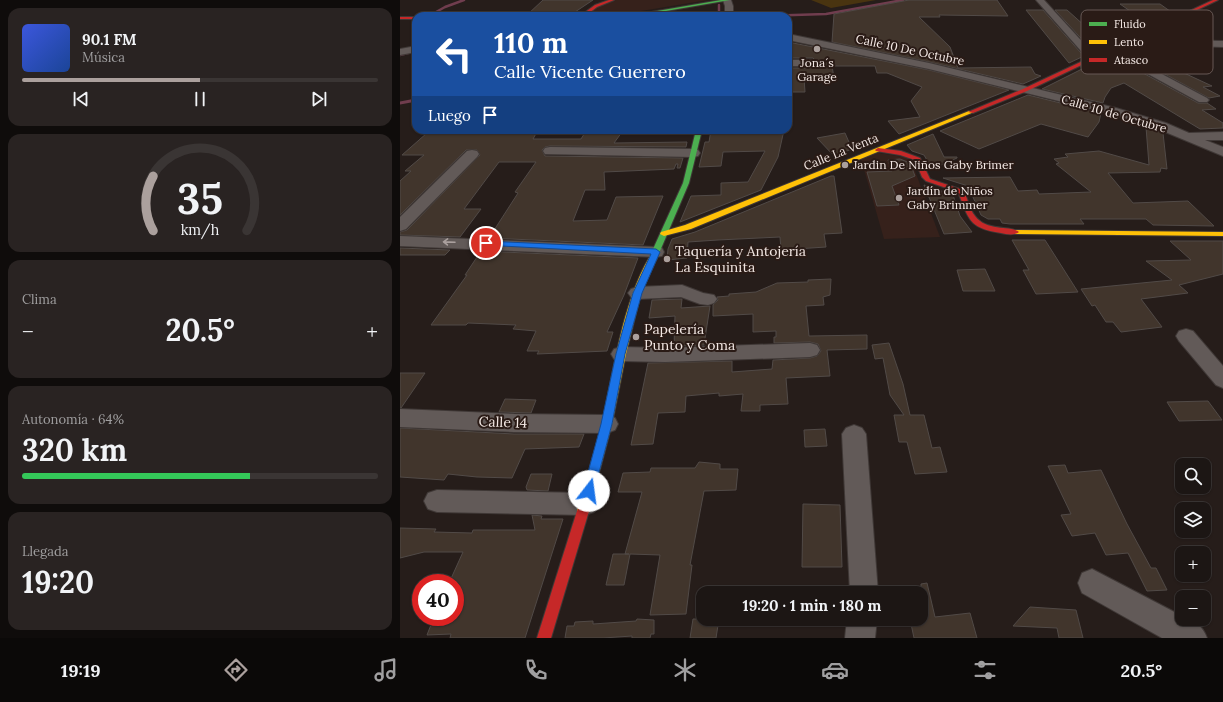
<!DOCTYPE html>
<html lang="es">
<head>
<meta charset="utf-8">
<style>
  :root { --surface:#1c1614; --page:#292322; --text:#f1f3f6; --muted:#a09fa0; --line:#3a3534; --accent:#aba09d }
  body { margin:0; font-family:Lora,serif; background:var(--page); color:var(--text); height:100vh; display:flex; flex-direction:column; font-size:15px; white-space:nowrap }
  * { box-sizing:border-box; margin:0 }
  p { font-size:13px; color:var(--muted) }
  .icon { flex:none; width:22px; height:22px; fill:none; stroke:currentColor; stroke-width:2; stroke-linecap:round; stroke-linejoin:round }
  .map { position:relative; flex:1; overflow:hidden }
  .details { display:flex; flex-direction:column; gap:8px; padding:8px; background:#0f0c0b; width:400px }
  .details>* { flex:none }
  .banner { position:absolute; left:12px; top:12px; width:380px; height:122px; border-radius:12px; box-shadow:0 1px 3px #0004,0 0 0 1px var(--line); background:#1a4fa0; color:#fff; overflow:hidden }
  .buttons { position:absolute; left:775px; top:458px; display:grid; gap:8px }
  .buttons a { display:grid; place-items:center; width:36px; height:36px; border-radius:8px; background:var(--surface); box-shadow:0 1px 3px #0004,0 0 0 1px var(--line); font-size:20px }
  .speed { position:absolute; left:12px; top:574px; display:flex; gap:8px; font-size:20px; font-weight:700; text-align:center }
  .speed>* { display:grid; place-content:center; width:52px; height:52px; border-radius:50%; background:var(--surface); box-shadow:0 1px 3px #0004,0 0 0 1px var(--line); line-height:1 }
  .speed .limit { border:6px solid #d22; background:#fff; color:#111 }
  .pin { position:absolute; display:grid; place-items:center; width:34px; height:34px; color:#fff; margin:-17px; border:2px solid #fff; border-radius:50%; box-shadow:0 1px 4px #0007 }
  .me { position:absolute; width:44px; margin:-22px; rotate:15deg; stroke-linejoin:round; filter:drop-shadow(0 0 3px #0008) }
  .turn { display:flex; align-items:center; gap:14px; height:84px; padding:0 16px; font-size:18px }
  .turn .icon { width:52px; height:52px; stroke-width:2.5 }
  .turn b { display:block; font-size:28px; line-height:34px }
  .then { display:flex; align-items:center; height:38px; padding:0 16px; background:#0003; gap:8px; font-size:15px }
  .big { font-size:30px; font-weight:800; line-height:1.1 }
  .details .card { flex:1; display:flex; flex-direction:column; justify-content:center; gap:6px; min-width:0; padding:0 14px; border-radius:12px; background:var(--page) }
  .details .dial { align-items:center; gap:0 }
  .dial svg { height:104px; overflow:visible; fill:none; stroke:var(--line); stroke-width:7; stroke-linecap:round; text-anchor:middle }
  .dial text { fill:var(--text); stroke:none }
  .song { display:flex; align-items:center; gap:12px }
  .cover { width:48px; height:48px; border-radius:6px; background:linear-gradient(135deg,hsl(230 70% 55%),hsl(220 70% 35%)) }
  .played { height:4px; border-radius:2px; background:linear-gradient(90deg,var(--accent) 50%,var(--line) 50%) }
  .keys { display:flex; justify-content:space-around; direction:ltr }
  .heat { display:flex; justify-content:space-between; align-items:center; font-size:22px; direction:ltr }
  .charge { height:6px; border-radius:3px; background:linear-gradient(90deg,#34c759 64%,var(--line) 0) }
  .trip { position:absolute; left:296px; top:586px; width:232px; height:40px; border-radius:12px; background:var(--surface); box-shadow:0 1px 3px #0004,0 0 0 1px var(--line); font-weight:800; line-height:40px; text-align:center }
  .tab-bar { display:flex; height:64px; justify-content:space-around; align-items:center; background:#0b0908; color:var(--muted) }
  .tab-bar .icon { width:28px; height:28px }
  .tab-bar .selected { color:var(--accent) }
  .tab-bar b { font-size:18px; color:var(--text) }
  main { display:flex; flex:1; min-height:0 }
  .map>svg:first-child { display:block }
  .built { fill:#36211b }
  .green { fill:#493410 }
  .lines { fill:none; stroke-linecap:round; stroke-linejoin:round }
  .stream-far1 { stroke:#703d4e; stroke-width:2.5 }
  .stream { stroke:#703d4e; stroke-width:3 }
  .building { fill:#41352c; stroke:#514a47 }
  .street-casing { stroke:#3f3836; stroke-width:2 }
  .fast-casing { stroke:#3f3836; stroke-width:2 }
  .slow-casing { stroke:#3f3836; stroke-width:2 }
  .jam-casing { stroke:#3f3836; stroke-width:2 }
  .street { fill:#625a58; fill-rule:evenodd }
  .fast { fill:#4caf50; fill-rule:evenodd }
  .slow { fill:#ffc107; fill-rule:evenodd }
  .jam { fill:#c62828; fill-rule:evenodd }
  .oneway { stroke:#aaa09e }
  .route { fill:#1a73e8; stroke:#114b97 }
  .poi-dot { fill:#aba09d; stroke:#2a1b16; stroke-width:1.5 }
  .labels { text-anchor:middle; stroke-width:4; stroke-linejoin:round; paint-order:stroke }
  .far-street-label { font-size:12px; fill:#f2e7e3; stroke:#2a1b16 }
  .far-poi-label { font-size:12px; fill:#f2e7e3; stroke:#2a1b16; text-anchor:start }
  .poi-label { font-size:14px; fill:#f2e7e3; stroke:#2a1b16; text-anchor:start }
  .street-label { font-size:14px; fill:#f2e7e3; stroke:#2a1b16 }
  .key { fill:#2a1b16; stroke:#665854; stroke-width:1 }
  .key-label { font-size:11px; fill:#f2e7e3 }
</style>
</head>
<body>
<main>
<section class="details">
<div class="card">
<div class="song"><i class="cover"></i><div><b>90.1 FM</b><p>Música</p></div></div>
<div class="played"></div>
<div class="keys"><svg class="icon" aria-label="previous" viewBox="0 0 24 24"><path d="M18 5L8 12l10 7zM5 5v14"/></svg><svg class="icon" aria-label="pause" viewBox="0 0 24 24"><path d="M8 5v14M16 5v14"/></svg><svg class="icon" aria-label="next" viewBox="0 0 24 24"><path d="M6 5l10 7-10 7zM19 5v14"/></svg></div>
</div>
<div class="card dial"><svg viewBox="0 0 100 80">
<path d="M14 69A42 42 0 1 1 86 69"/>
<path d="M14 69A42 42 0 0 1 14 27" stroke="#aba09d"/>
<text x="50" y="56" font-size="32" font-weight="700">35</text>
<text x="50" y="72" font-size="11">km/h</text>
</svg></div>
<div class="card"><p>Clima</p>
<div class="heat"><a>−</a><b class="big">20.5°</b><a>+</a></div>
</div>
<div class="card"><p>Autonomía · 64%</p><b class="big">320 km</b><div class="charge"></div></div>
<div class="card"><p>Llegada</p><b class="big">19:20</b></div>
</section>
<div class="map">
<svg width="823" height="638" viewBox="0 0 823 638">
  <rect width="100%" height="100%" fill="#261d1a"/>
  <!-- built -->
  <g class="built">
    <polygon points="213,0 308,0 235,12 197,14 190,10"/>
    <polygon points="473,152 510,158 540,237 484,239 461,159"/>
  </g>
  <!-- green -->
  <polygon class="green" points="411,0 476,0 431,8"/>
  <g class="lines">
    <!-- stream-far1 -->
    <g class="stream-far1">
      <polyline points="319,5 319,14 322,14"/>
      <polyline points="329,14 360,16 426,14 503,0"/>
      <polyline points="29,16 45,7 64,0"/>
      <polyline points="0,55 16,51"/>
    </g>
    <!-- stream -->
    <polyline class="stream" points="0,103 16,100"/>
  </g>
  <!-- building -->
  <g class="building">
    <polygon points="143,0 193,0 172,14 127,15"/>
    <polygon points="509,0 597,0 608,16 539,15 540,17 519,17 550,47 558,68 631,67 635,74 641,76 623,84 529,62 432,42 434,14"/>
    <polygon points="720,4 760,4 774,14 748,26 741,21 743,21 738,18 740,18"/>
    <polygon points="626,10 643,10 681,53 686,55 669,63"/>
    <polygon points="655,10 667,10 704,43 713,43 696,51 689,47"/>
    <polygon points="388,42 529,70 609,90 499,134 488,121 520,117 511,101 522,87 487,73 477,73 475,66 432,66 434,78 404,78 405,92 388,92 388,68 413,68 419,64 413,58 388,58"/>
    <polygon points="728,47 812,86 803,87 820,96 809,98 720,50"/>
    <polygon points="710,55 798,103 807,103 816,109 802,110 823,123 823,128 800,129 724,83 711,88 705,97 703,103 642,89"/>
    <polygon points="628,95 701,113 699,122 688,137 641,124 579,149 540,131"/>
    <polygon points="746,127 763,133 767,169 761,168 760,172 708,173 733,203 788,201 814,226 753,225 746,219 680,219 684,224 610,224 602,223 600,219 588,219 581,215 568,186 543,178 610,177 618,191 637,190 639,194 691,192 656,164 659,163 654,159 668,157 665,154 699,151 749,165"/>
    <polygon points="54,130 138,130 133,139 181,139 186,131 222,132 214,143 287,142 286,147 150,146 145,147 142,150 145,156 283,158 280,168 277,168 278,164 276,164 274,169 204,172 205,190 185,190 173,221 207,220 216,197 263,196 243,245 89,238 118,193 115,192 136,162 99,162 64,209 81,209 60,237 0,235 0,232 7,230 80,155 77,150 66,150 0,215 0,181 11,171 5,171 24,155 2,155 27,133 52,133"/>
    <polygon points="311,130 373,130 373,133 376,130 384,130 378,157 361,190 280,222 291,196 321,195 321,183 348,182 365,151 323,152 321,166 299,167 305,142 309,142"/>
    <polygon points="445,133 452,149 434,156 417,138"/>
    <polygon points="533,134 544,157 557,157 557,158 532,169 524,155 512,151 507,145"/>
    <polygon points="500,159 510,163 515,176 492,186 499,205 477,206 467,172 492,171 488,160"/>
    <polygon points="431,176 434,176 442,233 424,234 426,247 381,250 380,237 318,240 288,242 287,258 267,260 268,249 272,239 295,232"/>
    <polygon points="524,185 553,195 560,216 572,232 544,234"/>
    <polygon points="612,240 645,240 678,292 636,294 623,270 629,270"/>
    <polygon points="770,241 823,241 823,274 779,285 788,293 741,299 762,327 721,332 713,322 706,322 695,305 692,306 681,289 772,280 746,261 791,260"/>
    <polygon points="0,248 50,250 45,255 0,255"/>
    <polygon points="81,251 238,258 224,295 207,332 213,332 207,351 137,354 139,351 127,351 136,331 113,329 116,325 68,323 66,325 31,325 67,275 65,275"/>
    <polygon points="585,269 595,291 563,291 557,270"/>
    <polygon points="431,279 430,295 423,297 424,305 406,306 409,336 467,335 467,349 427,350 430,376 386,378 388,404 360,405 360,411 341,411 343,394 319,396 319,393 286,396 285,412 258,413 253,444 231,445 248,363 332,361 332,372 372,369 373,360 410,358 417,356 421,351 418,344 410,342 374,343 374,337 376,337 376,331 353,332 353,314 313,316 313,305 318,300 317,297 329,296 329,294 356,292 377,283 408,282 408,280"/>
    <polygon points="281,299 282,299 281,308 310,306 304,345 274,346 275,316 249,318 252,300"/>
    <polygon points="489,343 503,384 510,415 524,415 532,448 540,447 547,472 515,474 507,442 499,442 494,415 504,415 490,395 483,358 475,359 472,345"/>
    <polygon points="0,373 25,373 1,408 0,408"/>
    <polygon points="105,399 136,400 131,413 99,412"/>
    <polygon points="808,401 822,420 779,421 767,402"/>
    <polygon points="0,428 114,434 184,434 179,447 125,449 112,478 77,477 48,474 44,480 0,477"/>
    <polygon points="425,429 427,446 405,447 404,430"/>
    <polygon points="299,462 320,464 320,469 338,469 336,490 304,491 290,565 292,565 286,614 250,615 260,555 230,554 224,585 206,585 213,554 229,554 225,554 242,492 218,492 223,473 250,472 251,468 295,468"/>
    <polygon points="665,465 668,473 701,470 727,524 751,568 756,568 767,590 747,591 728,553 706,555 695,533 672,536 661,515 671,514 648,466"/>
    <polygon points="131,474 152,474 148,491 127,490 126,487"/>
    <polygon points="403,504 440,505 442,567 402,567"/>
    <polygon points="132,515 142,516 141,519 163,519 125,638 50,638 51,634 27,635 34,617 55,617 55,583 49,583 63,552 24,552 0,558 0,528 36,529 34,532 72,533 73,530 135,530"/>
    <polygon points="527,583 535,617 570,613 577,638 514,638 510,619 521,619 521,584"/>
    <polygon points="630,607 676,610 683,638 659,638 657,628 613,626"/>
    <polygon points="237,619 254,620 254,634 251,634 250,638 232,638 232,636 203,638 165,638 167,626 174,626 175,622 193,621 193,624 236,621"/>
    <polygon points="293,619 319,619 316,638 290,638"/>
  </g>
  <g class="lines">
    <defs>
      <g id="street">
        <polygon points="323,0 331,0 333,6 333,16 325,16 325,6"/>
        <polygon points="636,0 644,0 688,48 703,56 701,58 695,58 682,52"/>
        <polygon points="388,34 529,63 716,108 766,123 789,133 823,132 823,140 805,140 823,147 823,156 758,129 712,114 529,69 388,40"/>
        <polygon points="728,39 823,41 823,47 725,44 723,42"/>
        <polygon points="16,46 16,52 0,55 0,49"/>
        <polygon points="711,47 807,98 809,100 807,102 799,102 708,52 706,50 708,48"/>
        <polygon points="388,60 413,60 418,63 413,66 388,66"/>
        <polygon points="150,147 293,149 298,150 300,153 298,156 293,157 145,154 143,151 145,148"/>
        <polygon points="72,150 77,151 79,154 77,157 6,229 0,231 0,217 67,151"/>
        <polygon points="0,236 256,247 262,248 264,252 262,256 256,257 0,246"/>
        <polygon points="282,285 303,293 314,295 317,299 314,303 308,305 300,304 281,297 237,299 231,297 228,293 231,289 237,287"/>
        <polygon points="786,329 793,331 823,366 823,388 816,385 779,341 776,336 779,331"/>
        <polygon points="410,343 417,345 420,350 417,355 410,357 265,362 221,361 214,359 211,354 214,349 221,347 265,348"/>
        <polygon points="0,409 114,414 207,415 215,418 218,424 215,430 207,433 114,432 0,427"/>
        <polygon points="454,425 462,428 466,434 478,593 450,593 442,434 446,428"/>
        <polygon points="37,490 185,493 194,496 198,504 194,512 185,515 37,512 28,509 24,501 28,493"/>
        <path d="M692,569L782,616V619C795,619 803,627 807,638H762L682,593L678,583L682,573Z"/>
        <polygon points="447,619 477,619 475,638 445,638"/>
      </g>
      <g id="fast">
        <polygon points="321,0 330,0 237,16 228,16"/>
        <polygon points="296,130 302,130 289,183 257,258 256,260 250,260 249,258 283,183"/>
      </g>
      <g id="slow">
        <polygon points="569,111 574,112 291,229 264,236 260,234 261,232 285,225"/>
        <polygon points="612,230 823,232 823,236 615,234 612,234"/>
        <path d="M250,256H256L257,258L241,293L226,354L212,424L189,511L187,515L183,516L179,515L177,511C185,482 195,452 202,423C214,370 222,303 250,256Z"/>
      </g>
      <g id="jam">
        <polygon points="209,0 214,0 197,7 185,16 180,16 195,5"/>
        <polygon points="813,0 818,0 627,91 573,113 568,112 623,89"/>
        <rect x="0" y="17" width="16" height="2"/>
        <path d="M478,148L501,151L520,158L530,179L563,190C568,198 569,209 575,216C587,232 610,225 619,232C614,236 606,234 601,233C568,228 569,219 558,192L526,181L522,177L515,160L500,155L476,151L475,150Z"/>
        <polygon points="183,506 187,507 189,511 151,638 137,638 177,511 179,507"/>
      </g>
    </defs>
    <!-- street casing -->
    <use href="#street" class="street-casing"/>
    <!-- fast casing -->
    <use href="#fast" class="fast-casing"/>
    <!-- slow casing -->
    <use href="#slow" class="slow-casing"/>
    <!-- jam casing -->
    <use href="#jam" class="jam-casing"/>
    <!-- street -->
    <use href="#street" class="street"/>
    <!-- fast -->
    <use href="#fast" class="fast"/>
    <!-- slow -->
    <use href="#slow" class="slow"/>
    <!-- jam -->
    <use href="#jam" class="jam"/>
  </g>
  <!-- one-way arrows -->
  <defs><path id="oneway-shaft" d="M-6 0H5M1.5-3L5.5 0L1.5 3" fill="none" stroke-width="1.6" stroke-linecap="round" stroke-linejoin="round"/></defs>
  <use class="oneway" href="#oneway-shaft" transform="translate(49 242) rotate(-178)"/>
  <!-- route -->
  <polygon class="route" points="86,241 256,249 260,252 242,293 225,354 212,424 193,495 189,496 184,495 183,491 201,424 216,354 233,293 251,254 83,245 83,242"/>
  <!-- markers -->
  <g class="poi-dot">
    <circle cx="417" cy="49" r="4"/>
    <circle cx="445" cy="165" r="4"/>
    <circle cx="499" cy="198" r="4"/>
    <circle cx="267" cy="259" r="4"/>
    <circle cx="236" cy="337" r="4"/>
  </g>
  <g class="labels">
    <!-- far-street labels -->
    <g class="far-street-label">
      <text transform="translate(510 50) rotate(12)" y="4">Calle 10 De Octubre</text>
      <text transform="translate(714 114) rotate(16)" y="4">Calle 10 de Octubre</text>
      <text transform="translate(441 152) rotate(-22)" y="4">Calle La Venta</text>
    </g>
    <!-- far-poi labels -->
    <g class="far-poi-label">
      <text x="417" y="67" text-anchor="middle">Jona´s<tspan x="417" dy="14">Garage</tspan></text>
      <text x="453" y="169">Jardin De Niños Gaby Brimer</text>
      <text x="507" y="195">Jardín de Niños<tspan x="507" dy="14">Gaby Brimmer</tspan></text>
    </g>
    <!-- poi labels -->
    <g class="poi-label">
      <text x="275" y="256">Taquería y Antojería<tspan x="275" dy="16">La Esquinita</tspan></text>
      <text x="244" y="334">Papelería<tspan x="244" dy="16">Punto y Coma</tspan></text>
    </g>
    <!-- street labels -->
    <g class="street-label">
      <text transform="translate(103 422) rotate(2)" y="5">Calle 14</text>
    </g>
  </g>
  <!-- legend -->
  <rect x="681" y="10" width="132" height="64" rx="6" class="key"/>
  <rect x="689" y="22" width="18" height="4" fill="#4caf50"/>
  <rect x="689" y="40" width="18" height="4" fill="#ffc107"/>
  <rect x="689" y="58" width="18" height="4" fill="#c62828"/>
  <g class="key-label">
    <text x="714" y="28">Fluido</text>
    <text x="714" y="46">Lento</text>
    <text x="714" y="64">Atasco</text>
  </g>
</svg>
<div class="buttons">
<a><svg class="icon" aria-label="search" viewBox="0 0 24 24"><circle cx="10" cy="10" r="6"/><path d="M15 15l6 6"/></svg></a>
<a><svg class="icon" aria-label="layers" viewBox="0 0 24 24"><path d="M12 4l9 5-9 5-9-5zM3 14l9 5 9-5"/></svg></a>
<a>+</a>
<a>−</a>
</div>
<div class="speed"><div class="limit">40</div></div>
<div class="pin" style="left:86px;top:243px;background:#d93025"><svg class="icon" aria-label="arrive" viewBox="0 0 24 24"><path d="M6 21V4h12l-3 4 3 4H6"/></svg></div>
<svg class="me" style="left:189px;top:491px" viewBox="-20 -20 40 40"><circle r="19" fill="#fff"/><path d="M0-13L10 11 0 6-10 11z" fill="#1a73e8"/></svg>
<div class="trip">19:20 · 1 min · 180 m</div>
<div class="banner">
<div class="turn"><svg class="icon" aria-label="left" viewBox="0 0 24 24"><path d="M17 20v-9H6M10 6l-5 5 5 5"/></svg><div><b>110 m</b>Calle Vicente Guerrero</div></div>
<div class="then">Luego<svg class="icon" aria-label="arrive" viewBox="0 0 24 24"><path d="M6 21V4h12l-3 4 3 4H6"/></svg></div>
</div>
</div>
</main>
<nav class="tab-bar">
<b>19:19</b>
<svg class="icon selected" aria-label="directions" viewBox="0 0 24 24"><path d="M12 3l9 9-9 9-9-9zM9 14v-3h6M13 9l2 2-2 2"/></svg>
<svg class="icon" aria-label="music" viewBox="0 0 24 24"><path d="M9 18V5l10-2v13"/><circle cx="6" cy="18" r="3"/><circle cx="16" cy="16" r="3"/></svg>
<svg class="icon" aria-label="phone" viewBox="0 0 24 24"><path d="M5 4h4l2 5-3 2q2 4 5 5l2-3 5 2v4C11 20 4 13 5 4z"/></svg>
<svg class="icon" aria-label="climate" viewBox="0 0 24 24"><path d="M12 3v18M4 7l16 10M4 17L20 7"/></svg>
<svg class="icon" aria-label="car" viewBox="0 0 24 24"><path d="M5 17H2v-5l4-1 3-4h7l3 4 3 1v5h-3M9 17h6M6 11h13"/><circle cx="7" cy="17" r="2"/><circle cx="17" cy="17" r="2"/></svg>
<svg class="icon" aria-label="filters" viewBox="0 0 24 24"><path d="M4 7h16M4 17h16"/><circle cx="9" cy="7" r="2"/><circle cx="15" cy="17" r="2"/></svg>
<b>20.5°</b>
</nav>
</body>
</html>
